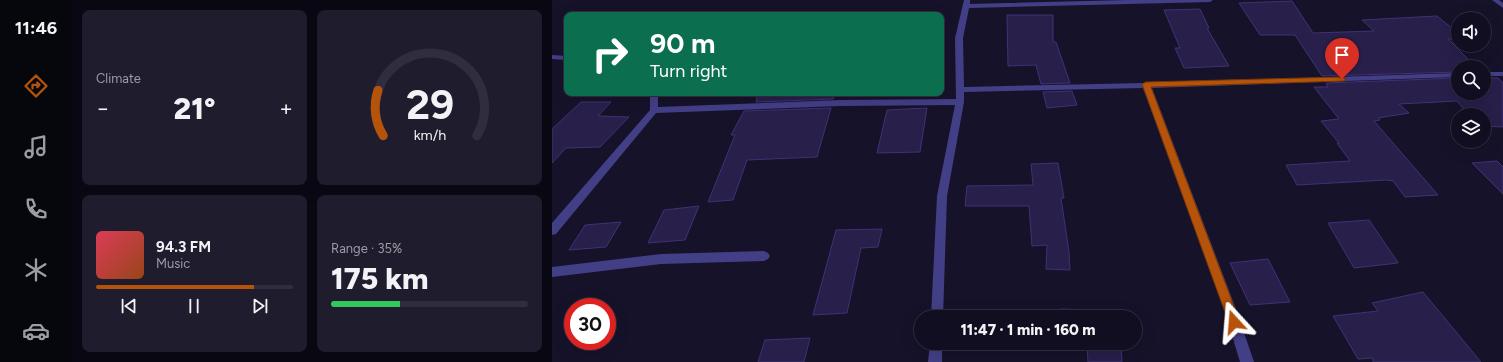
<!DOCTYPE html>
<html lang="en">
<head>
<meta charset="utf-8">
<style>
  :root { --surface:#100e20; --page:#1e1c2d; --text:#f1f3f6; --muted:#9c9ca5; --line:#302e3e; --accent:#b45309 }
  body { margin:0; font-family:Figtree,sans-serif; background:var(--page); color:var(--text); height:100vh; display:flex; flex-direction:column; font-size:15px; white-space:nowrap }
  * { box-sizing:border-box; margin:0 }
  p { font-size:13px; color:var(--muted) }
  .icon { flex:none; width:22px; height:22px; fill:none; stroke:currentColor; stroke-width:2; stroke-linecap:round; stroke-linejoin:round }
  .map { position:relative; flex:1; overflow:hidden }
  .sheet { display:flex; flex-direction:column; gap:10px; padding:10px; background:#090812; width:480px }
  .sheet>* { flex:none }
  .hud { position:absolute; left:12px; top:12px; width:380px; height:84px; border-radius:8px; box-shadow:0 4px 16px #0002,0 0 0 1px var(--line); background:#0b6e4f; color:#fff; overflow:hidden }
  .controls { position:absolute; left:899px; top:12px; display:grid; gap:8px }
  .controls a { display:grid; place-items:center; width:40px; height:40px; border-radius:50%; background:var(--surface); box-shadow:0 4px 16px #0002,0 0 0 1px var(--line); font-size:20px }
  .speed { position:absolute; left:12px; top:298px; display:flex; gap:8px; font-size:20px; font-weight:700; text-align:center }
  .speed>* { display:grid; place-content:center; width:52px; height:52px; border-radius:50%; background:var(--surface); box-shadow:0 4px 16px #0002,0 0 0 1px var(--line); line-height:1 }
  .speed .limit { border:6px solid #d22; background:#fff; color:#111 }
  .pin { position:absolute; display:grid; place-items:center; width:34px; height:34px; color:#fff; margin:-41px -17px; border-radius:50% 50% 50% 0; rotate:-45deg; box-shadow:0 0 4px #0007 }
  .pin .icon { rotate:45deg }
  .me { position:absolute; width:44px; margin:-22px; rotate:341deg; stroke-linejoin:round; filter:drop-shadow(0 0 3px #0008) }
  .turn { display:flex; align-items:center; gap:14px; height:84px; padding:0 20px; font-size:18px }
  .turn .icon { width:52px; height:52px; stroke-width:2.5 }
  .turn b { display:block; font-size:28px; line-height:34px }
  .big { font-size:30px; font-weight:800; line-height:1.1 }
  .sheet .widget { flex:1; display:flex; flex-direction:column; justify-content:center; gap:6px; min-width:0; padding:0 14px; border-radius:8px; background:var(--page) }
  .sheet .dial { align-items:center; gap:0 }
  .dial svg { height:104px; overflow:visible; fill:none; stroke:var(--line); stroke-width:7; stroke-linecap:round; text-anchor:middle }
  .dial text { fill:var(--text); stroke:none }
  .song { display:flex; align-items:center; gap:12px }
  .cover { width:48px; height:48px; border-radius:6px; background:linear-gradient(135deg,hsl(350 70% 55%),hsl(20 70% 35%)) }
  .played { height:4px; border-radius:2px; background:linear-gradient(90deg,var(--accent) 80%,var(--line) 80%) }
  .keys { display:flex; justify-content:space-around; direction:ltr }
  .heat { display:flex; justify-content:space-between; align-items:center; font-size:22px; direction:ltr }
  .charge { height:6px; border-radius:3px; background:linear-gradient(90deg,#34c759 35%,var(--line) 0) }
  .sheet .tiles { flex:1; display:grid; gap:10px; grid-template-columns:repeat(2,1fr) }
  .trip { position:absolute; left:362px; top:310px; width:228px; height:40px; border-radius:20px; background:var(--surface); box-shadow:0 4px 16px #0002,0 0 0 1px var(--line); font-weight:800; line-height:40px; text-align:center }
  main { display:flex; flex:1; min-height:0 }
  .dock { display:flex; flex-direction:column; width:72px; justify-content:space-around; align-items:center; background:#06060d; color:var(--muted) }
  .dock .icon { width:28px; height:28px }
  .dock .on { color:var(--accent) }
  .dock b { font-size:18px; color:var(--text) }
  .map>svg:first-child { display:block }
  .building { fill:#281f4b; stroke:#3f3276 }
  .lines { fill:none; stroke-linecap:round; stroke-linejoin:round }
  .minor { fill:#423f87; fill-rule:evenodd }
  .route { fill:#b45309; stroke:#753606 }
</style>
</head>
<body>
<main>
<nav class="dock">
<b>11:46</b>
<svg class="icon on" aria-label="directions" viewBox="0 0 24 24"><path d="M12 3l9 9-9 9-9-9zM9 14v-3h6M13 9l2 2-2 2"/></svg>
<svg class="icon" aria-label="music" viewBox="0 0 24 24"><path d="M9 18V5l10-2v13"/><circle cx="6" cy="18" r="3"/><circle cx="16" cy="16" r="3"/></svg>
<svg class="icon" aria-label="phone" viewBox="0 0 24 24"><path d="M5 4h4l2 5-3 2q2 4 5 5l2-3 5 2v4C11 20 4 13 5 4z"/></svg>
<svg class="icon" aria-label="climate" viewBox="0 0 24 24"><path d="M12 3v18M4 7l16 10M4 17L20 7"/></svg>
<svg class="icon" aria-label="car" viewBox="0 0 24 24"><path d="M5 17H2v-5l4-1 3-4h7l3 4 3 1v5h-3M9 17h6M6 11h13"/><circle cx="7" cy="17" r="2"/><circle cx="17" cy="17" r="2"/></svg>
</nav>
<section class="sheet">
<div class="tiles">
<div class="widget"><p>Climate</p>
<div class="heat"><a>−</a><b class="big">21°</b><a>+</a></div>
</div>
<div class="widget dial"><svg viewBox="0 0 100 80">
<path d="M14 69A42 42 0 1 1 86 69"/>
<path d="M14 69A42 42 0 0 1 10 34" stroke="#b45309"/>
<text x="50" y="56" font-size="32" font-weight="700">29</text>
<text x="50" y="72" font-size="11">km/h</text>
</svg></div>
<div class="widget">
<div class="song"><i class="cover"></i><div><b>94.3 FM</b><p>Music</p></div></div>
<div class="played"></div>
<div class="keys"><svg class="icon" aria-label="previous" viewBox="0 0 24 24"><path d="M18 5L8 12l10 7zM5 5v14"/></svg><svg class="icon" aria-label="pause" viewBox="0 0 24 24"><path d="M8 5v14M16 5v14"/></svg><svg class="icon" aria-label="next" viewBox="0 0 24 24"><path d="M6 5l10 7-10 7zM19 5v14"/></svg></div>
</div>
<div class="widget"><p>Range · 35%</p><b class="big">175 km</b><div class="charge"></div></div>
</div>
</section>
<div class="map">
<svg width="951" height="362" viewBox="0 0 951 362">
  <rect width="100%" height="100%" fill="#16122a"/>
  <!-- building -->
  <g class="building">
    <polygon points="740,1 761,33 822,31 810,20 885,16 906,33 906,39 896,39 924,67 906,67 906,72 770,76 743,35 708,35 687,3"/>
    <polygon points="648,9 657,28 655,28 677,66 632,68 623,48 628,48 612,10"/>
    <polygon points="455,15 501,15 501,42 504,42 518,83 489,84 484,65 456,66"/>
    <polygon points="906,78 906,93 932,93 932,78 946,78 951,83 951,127 932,126 932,115 917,115 905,101 847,104 857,113 826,118 828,120 822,121 886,195 853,197 841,181 834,180 745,185 734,165 798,161 785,143 787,143 769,121 787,119 762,87 776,87 774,83"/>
    <polygon points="520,91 525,105 495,108 491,92"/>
    <polygon points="206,93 283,93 281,99 204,102"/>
    <polygon points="29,102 59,102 46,116 77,117 48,147 14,148 0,163 0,129"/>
    <polygon points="279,108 265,157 195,160 181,200 156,202 183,135 179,135 192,111"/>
    <polygon points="375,108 368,152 325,153 335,110"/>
    <polygon points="945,161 951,167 951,194 920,163"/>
    <polygon points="506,163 512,198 509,198 517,252 518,270 494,269 495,245 480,246 477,206 413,206 415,186 481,185 479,164"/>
    <polygon points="147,206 133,240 96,243 112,210"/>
    <polygon points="817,220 845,261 846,263 802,268 776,223"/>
    <polygon points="69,222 54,247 17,250 33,225"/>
    <polygon points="330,229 326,247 309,248 295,313 261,315 284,230"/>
    <polygon points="716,259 738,302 698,305 678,263"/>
    <polygon points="871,292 929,362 821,362 821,358 806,359 781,316 826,311 820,303"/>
    <polygon points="508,309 566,311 566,317 508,317"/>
    <polygon points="258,338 252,362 206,362 213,340"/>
    <polygon points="510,343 569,343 570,362 536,362 535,346 510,347"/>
  </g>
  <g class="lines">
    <!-- minor -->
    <g class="minor">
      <polygon points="412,0 418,0 418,4 576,0 661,0 658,2 417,8 411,38 412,87 591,83 594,82 597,83 906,73 906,77 600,88 684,309 702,362 688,362 672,309 591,88 412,92 412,102 395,196 391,317 379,317 385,196 403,105 288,106 104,113 4,234 0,235 0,223 98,110 98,93 106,93 106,107 288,100 404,99 403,38"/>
      <polygon points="940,0 947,0 951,3 951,8"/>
      <polygon points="0,55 15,56 15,60 0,59"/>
      <rect x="932" y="72" width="19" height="4"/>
      <polygon points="212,251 216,253 218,256 216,259 212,261 109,264 0,277 0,267 109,254"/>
      <polygon points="378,343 390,343 390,362 376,362"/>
    </g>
  </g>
  <!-- route -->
  <polygon class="route" points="790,77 793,78 793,81 599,87 688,322 687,326 682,327 678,326 590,84 594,82"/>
</svg>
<div class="controls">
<a><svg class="icon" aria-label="sound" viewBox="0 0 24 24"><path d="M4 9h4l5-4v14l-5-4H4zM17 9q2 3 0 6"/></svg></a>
<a><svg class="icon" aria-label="search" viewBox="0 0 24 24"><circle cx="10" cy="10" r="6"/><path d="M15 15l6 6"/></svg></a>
<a><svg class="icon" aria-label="layers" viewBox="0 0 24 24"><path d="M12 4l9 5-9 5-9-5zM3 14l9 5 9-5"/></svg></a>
</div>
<div class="speed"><div class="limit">30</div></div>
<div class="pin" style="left:790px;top:79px;background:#d93025"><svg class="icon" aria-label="arrive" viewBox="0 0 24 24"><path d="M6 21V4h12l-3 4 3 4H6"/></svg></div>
<svg class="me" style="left:682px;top:322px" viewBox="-20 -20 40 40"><path d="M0-17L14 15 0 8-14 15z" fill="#b45309" stroke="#fff" stroke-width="4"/></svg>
<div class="trip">11:47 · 1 min · 160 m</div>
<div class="hud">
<div class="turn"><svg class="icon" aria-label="right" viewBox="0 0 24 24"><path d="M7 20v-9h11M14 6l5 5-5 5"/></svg><div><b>90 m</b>Turn right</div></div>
</div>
</div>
</main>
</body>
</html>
